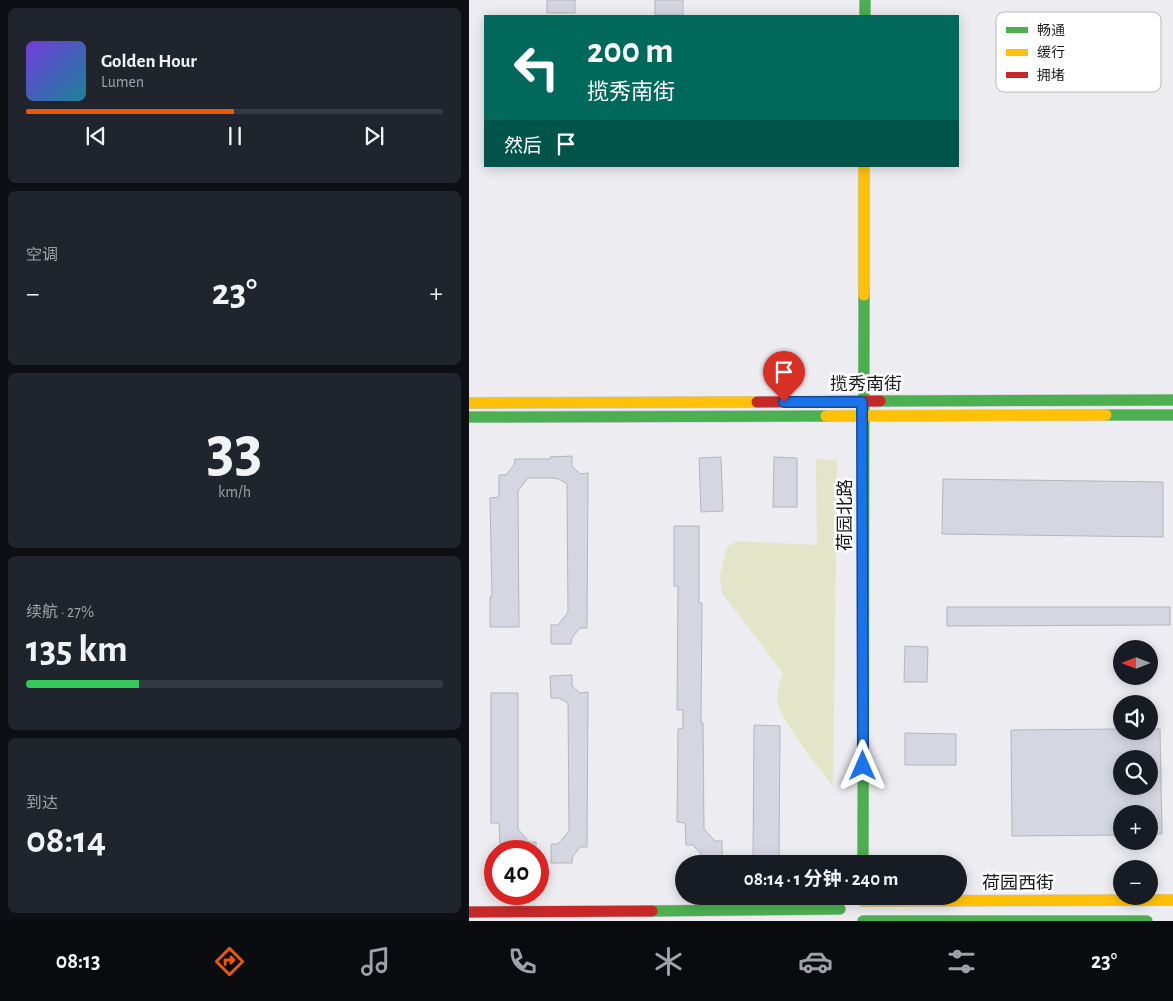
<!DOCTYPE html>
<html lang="zh">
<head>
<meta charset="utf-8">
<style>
  :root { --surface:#171b24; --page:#20242c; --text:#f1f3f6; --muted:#9ea1a6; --line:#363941; --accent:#ea580c }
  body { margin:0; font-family:"Alegreya Sans","Noto Sans SC",sans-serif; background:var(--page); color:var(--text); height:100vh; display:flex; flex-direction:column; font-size:19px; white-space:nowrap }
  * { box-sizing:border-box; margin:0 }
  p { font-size:16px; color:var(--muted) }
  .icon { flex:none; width:28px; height:28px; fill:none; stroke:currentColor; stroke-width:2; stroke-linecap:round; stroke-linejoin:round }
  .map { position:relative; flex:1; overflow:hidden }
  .panel { display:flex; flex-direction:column; gap:8px; padding:8px; background:#0d0f14; width:469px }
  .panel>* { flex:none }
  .hud { position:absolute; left:15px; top:15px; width:475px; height:152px; border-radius:0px; box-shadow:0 2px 12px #0003; background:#00695c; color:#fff; overflow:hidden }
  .needle { width:32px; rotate:270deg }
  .tools { position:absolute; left:644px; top:640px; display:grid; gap:10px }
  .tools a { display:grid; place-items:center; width:45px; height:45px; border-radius:50%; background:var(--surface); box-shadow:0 2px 12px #0003; font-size:25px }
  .speed { position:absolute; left:15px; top:840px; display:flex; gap:10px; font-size:25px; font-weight:700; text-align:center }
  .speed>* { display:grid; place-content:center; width:65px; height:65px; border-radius:50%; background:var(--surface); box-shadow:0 2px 12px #0003; line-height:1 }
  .speed .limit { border:8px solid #d22; background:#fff; color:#111 }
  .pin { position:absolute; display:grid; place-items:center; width:42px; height:42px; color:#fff; margin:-51px -21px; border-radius:50% 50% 50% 0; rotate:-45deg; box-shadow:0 0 5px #0007 }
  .pin .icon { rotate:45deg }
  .me { position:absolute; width:55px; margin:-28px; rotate:0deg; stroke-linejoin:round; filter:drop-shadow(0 0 4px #0008) }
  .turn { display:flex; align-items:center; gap:18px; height:105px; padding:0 20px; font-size:22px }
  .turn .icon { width:65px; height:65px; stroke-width:2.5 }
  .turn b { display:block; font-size:35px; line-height:42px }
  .then { display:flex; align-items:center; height:48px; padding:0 20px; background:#0003; gap:10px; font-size:19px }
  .big { font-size:38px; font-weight:700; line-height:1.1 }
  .panel .widget { flex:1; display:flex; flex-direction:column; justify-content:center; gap:8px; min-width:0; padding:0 18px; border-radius:8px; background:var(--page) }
  .panel .dial { align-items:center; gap:0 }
  .dial b { font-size:65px; line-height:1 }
  .song { display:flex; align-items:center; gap:15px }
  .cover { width:60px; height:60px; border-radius:8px; background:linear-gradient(135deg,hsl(260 70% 55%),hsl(190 70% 35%)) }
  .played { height:5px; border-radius:2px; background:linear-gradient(90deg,var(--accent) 50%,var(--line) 50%) }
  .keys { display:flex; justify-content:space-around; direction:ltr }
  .heat { display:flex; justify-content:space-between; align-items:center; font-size:28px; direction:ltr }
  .charge { height:8px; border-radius:4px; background:linear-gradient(90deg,#34c759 27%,var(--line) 0) }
  .trip { position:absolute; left:206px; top:855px; width:292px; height:50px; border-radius:25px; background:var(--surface); box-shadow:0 2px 12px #0003; font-weight:700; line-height:50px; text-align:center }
  .dock { display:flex; height:80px; justify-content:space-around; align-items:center; background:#090b0e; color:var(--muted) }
  .dock .icon { width:35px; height:35px }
  .dock .selected { color:var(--accent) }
  .dock b { font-size:22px; color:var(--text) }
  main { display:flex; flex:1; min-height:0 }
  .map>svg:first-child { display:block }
  .green { fill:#e3e4c8 }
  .building { fill:#d4d6e1; stroke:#b5b6b9; fill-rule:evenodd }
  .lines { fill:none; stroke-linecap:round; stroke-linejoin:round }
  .fast-casing { stroke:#c9cace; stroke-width:12 }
  .slow-casing { stroke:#c9cace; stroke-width:12 }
  .jam-casing { stroke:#c9cace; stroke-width:12 }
  .fast { stroke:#4caf50; stroke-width:11 }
  .slow { stroke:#ffc107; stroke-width:11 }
  .jam { stroke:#c62828; stroke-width:11 }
  .route-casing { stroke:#114b97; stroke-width:12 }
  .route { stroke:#1a73e8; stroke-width:9 }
  .labels { text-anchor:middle; stroke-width:5; stroke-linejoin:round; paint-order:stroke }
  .street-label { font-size:18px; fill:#18191c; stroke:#fff }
  .key { fill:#fff; stroke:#bababb; stroke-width:1 }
  .key-label { font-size:14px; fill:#18191c }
</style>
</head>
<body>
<main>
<section class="panel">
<div class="widget">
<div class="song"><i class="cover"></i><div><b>Golden Hour</b><p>Lumen</p></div></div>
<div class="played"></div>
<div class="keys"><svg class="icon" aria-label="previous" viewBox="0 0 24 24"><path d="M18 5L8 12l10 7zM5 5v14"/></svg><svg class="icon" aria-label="pause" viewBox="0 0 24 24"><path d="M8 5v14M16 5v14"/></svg><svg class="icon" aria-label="next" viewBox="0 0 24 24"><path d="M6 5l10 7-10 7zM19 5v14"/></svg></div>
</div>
<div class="widget"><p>空调</p>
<div class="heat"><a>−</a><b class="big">23°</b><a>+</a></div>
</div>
<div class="widget dial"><b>33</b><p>km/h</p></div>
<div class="widget"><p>续航 · 27%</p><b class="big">135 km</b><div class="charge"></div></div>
<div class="widget"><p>到达</p><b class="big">08:14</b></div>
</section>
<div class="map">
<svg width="705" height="921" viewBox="0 0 705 921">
  <rect width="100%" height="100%" fill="#ececf1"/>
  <!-- green -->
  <path class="green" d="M347,459L368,460L364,787C351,769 312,721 309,703C307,693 311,681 314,673L253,593L251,576L258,547L267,541L348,545Z"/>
  <!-- building -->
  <g class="building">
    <rect x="78" y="0" width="28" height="13"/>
    <rect x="186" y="0" width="28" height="15"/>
    <polygon points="103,456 103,466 111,474 119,473 118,628 111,628 103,638 102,644 82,644 82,625 89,625 99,612 98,484 90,479 82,478 59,478 49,491 50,627 21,627 21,597 23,597 21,498 30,497 30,475 37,475 45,465 46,459 81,459 81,457"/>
    <polygon points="252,457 254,511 232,512 230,458"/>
    <polygon points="305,457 328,458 328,507 304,507"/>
    <polygon points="474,479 694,482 694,537 473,534"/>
    <polygon points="205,526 230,526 230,603 233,603 232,723 234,723 235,829 246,841 253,841 253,860 233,861 232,854 224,845 217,845 216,823 208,822 209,729 214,728 214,710 208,710 209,586 205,586"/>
    <polygon points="478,607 701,607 701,625 478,626"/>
    <polygon points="436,646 459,647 458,682 435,682"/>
    <polygon points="103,675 103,686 111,693 119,692 118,847 111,847 104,856 103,863 82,863 82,844 89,844 100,831 99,703 90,698 82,698 81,676"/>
    <polygon points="22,693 49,693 49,829 60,842 67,842 67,851 43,851 38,845 31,845 30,823 22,823"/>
    <polygon points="285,725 311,726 310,856 284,856"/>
    <path d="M652,729V731H680V729H691L693,834H680V814H652V835L543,836L542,730ZM652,759H680V786H652Z"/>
    <polygon points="436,733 487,734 487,765 436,765"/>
  </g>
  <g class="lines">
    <defs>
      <g id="fast">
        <polyline points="396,0 396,16"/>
        <polyline points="411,401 705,400"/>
        <polyline points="637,415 705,415"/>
        <polyline points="0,417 357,416"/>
        <polyline points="394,864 395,295"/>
        <polyline points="183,911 371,909"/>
        <polyline points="394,921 678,921"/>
      </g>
      <g id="slow">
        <polyline points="395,295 395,166"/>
        <polyline points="0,403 288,402"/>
        <polyline points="357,416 637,415"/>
        <polyline points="394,901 705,900"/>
      </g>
      <g id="jam">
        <polyline points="288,402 411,401"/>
        <polyline points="0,912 183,911"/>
      </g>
    </defs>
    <!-- fast casing -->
    <use href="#fast" class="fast-casing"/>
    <!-- slow casing -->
    <use href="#slow" class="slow-casing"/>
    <!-- jam casing -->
    <use href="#jam" class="jam-casing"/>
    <!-- fast -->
    <use href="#fast" class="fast"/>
    <!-- slow -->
    <use href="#slow" class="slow"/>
    <!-- jam -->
    <use href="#jam" class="jam"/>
  </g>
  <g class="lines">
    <defs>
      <polyline id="route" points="315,402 393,402 394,766"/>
    </defs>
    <!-- route casing -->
    <use href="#route" class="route-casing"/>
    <!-- route -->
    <use href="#route" class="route"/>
  </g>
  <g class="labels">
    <!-- street labels -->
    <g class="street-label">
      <text x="397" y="390">揽秀南街</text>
      <text transform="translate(376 515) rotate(-90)" y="6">荷园北路</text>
      <text x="549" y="889">荷园西街</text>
    </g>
  </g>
  <!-- legend -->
  <rect x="527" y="12" width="165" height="80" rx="8" class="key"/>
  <rect x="537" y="27" width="22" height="6" fill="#4caf50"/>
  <rect x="537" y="49" width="22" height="7" fill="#ffc107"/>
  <rect x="537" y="72" width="22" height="6" fill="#c62828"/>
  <g class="key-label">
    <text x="568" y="35">畅通</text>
    <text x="568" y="57">缓行</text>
    <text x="568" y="80">拥堵</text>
  </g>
</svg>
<div class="tools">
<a><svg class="needle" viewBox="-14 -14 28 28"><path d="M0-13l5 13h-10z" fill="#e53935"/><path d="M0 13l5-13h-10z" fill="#9ea1a6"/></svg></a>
<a><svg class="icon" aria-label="sound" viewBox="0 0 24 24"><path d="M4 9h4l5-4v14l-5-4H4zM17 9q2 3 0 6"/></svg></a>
<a><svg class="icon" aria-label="search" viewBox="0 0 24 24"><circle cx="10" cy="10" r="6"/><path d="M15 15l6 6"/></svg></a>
<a>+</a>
<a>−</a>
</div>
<div class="speed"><div class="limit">40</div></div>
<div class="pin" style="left:315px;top:402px;background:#d93025"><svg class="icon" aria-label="arrive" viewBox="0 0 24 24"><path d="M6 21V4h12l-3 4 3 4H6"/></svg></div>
<svg class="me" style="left:394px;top:766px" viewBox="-20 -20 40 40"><path d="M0-17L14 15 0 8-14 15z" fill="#1a73e8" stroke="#fff" stroke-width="4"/></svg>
<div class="trip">08:14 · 1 分钟 · 240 m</div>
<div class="hud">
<div class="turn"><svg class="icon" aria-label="left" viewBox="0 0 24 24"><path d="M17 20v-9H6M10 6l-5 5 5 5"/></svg><div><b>200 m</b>揽秀南街</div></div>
<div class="then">然后<svg class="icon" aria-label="arrive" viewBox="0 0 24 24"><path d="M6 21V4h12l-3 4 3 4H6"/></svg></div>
</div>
</div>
</main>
<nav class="dock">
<b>08:13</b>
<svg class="icon selected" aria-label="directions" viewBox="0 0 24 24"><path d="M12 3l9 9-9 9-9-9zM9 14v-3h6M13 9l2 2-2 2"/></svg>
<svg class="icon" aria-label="music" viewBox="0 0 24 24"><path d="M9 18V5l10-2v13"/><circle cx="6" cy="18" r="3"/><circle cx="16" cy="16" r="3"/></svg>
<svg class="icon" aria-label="phone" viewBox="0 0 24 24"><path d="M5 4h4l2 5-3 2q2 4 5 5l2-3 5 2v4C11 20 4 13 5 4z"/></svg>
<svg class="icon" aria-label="climate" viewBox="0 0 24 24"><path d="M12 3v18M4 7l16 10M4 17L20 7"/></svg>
<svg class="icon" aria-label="car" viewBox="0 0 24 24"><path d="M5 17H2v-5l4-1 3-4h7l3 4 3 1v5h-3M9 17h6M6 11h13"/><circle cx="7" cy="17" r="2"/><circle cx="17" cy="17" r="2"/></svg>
<svg class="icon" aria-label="filters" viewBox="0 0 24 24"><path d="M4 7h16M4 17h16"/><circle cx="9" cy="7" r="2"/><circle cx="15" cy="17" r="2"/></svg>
<b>23°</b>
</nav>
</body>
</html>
